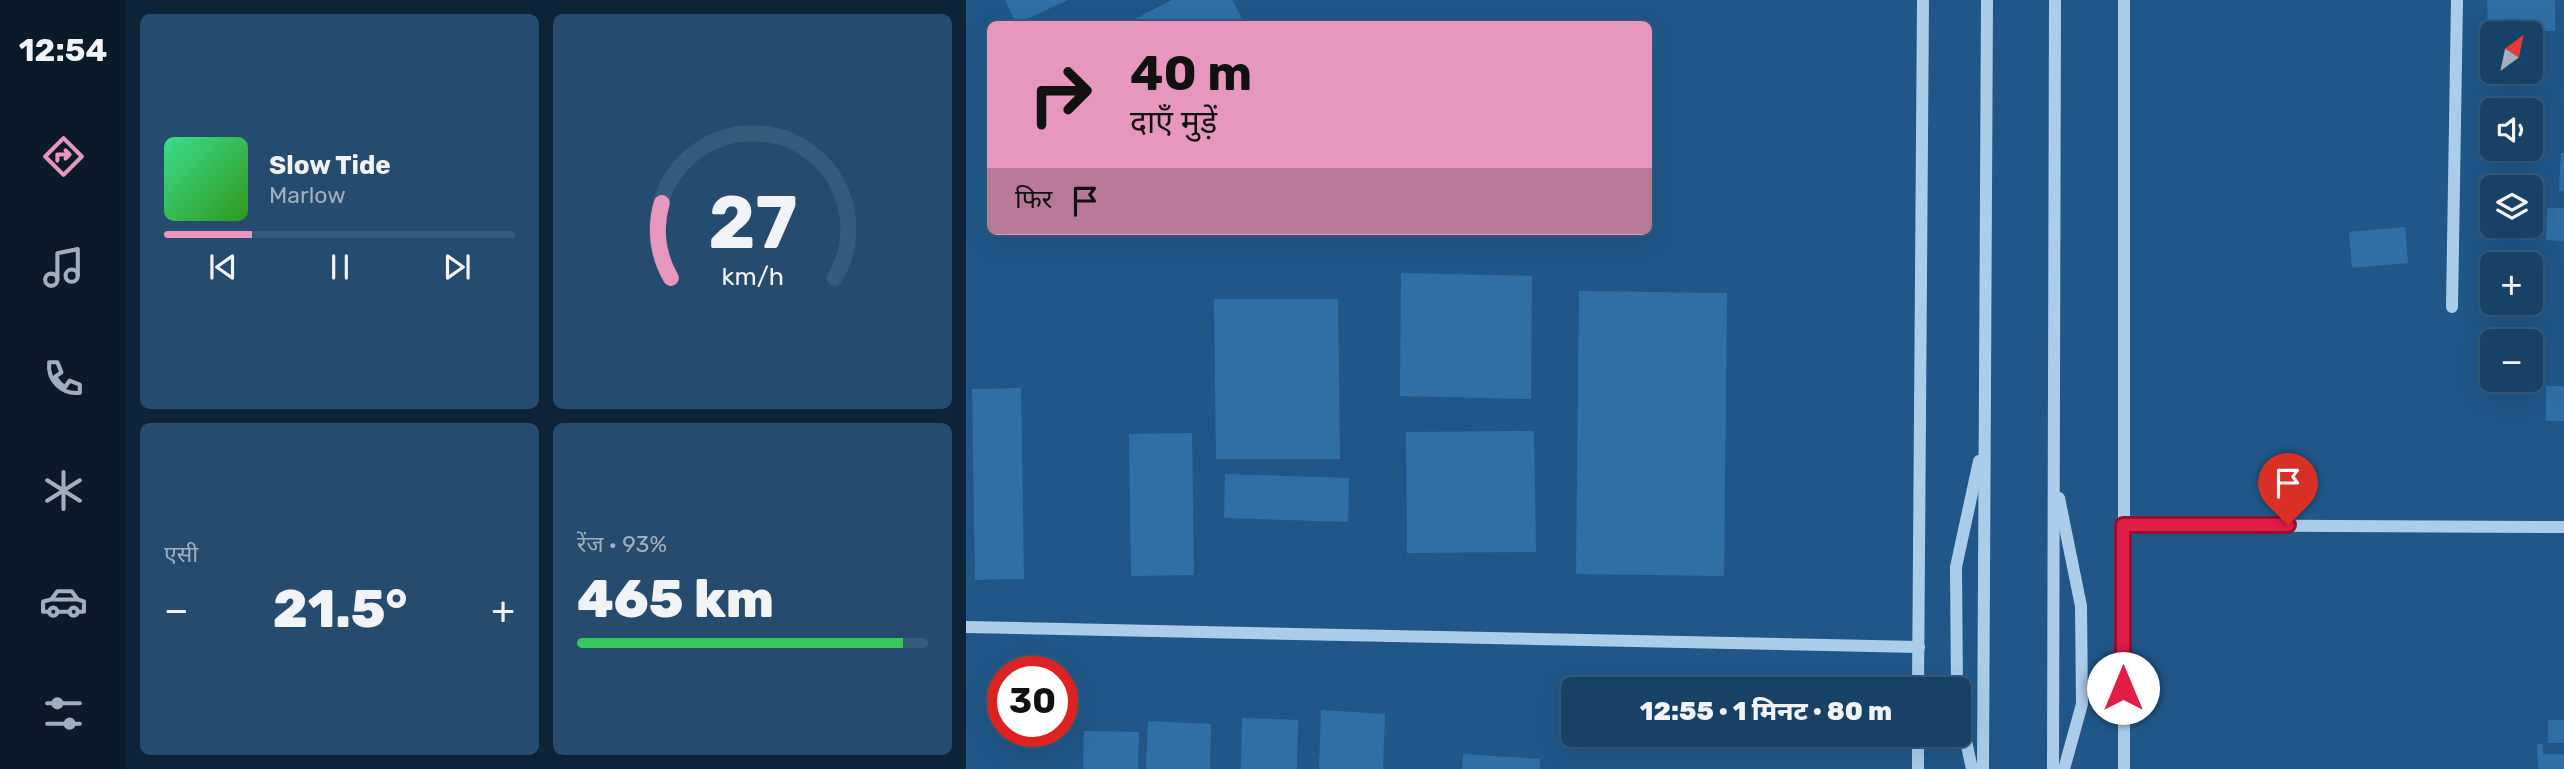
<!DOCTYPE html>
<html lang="hi">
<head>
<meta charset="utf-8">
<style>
  :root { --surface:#184166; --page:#254c6f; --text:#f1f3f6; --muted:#9fafbf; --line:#365a7a; --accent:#e797bd }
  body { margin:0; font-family:Rubik,"Noto Sans Devanagari",sans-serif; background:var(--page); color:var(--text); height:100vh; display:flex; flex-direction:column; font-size:26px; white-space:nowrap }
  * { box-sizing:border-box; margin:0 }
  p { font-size:23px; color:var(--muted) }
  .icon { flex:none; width:38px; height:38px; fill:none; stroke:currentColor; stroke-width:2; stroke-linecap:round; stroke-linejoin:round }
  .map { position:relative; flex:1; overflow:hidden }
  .drawer { display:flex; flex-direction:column; gap:14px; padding:14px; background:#0d2438; width:840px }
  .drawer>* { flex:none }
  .top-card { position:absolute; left:21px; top:21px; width:665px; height:214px; border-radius:10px; box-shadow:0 7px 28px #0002,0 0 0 2px var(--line); background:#e797bd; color:#111; overflow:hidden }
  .needle { width:46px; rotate:33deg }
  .tools { position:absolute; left:1514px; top:21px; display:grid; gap:14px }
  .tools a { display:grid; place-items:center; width:63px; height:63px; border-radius:10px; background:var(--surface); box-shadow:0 7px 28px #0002,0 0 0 2px var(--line); font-size:35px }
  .speed { position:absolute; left:21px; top:656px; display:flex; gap:14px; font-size:35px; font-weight:700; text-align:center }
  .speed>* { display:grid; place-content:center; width:91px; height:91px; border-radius:50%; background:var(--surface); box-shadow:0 7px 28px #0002,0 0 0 2px var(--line); line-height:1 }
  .speed .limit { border:10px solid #d22; background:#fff; color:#111 }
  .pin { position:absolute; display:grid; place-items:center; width:60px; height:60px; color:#fff; margin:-72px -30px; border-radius:50% 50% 50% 0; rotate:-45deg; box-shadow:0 0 7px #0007 }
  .pin .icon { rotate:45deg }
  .me { position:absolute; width:77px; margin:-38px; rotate:0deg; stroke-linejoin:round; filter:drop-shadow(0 0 5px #0008) }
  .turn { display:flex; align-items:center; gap:24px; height:147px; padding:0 28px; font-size:32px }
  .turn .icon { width:91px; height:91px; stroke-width:2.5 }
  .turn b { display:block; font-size:49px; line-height:60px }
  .then { display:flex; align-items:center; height:66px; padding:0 28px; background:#0003; gap:14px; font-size:26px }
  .big { font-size:52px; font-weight:800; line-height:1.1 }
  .drawer .tile { flex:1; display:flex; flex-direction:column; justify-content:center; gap:10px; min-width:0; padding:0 24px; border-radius:10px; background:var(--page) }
  .drawer .dial { align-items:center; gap:0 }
  .dial svg { height:182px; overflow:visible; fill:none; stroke:var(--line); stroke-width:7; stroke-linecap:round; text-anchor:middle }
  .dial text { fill:var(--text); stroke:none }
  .song { display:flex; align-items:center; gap:21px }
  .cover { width:84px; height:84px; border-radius:10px; background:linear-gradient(135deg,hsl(150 70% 55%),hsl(110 70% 35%)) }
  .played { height:7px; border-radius:4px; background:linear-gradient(90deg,var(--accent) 25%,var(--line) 25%) }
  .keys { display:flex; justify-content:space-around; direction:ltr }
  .heat { display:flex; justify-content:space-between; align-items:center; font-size:38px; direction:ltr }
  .charge { height:10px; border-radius:5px; background:linear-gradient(90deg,#34c759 93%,var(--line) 0) }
  .drawer .tiles { flex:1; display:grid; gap:14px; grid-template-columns:repeat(2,1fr) }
  .trip { position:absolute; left:595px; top:677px; width:410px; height:70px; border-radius:10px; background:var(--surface); box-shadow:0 7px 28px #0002,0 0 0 2px var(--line); font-weight:800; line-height:70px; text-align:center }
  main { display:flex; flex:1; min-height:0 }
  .tabs { display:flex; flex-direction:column; width:126px; justify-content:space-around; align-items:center; background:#0a1a29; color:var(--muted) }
  .tabs .icon { width:49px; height:49px }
  .tabs .current { color:var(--accent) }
  .tabs b { font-size:32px; color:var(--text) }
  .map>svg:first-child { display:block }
  .building { fill:#306fa6 }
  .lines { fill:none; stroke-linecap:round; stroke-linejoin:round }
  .minor { stroke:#abcdea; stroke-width:12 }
  .route-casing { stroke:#92132f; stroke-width:18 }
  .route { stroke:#e11d48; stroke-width:12 }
</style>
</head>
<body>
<main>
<nav class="tabs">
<b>12:54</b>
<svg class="icon current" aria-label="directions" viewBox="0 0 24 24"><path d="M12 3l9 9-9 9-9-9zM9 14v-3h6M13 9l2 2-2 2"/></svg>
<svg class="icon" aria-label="music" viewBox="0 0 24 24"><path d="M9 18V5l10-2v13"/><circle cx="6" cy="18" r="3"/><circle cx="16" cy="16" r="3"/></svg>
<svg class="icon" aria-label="phone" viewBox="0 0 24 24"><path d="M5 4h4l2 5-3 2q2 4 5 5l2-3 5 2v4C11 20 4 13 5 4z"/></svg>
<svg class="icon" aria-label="climate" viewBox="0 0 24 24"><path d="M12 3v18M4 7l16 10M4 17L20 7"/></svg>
<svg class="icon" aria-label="car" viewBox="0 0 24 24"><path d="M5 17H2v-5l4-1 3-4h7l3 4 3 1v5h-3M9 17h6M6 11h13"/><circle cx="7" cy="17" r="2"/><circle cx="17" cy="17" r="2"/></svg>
<svg class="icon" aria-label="filters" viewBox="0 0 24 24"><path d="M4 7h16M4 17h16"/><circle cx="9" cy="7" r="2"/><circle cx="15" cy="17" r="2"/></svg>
</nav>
<section class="drawer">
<div class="tiles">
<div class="tile">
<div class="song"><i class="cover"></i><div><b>Slow Tide</b><p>Marlow</p></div></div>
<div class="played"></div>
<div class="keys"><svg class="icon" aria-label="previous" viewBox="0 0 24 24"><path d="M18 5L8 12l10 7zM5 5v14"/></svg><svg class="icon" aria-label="pause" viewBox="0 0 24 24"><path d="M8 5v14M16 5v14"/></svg><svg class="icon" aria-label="next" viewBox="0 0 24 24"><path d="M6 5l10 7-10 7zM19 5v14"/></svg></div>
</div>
<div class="tile dial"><svg viewBox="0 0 100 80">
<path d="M14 69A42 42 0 1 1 86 69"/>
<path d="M14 69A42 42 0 0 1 10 36" stroke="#e797bd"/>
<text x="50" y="56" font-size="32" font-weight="700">27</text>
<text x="50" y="72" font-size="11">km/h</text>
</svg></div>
<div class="tile"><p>एसी</p>
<div class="heat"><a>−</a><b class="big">21.5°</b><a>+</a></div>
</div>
<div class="tile"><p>रेंज · 93%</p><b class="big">465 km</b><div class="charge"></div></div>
</div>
</section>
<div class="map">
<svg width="1598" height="769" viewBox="0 0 1598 769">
  <rect width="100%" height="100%" fill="#205788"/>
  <!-- building -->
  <g class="building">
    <polygon points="39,0 102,0 50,24"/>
    <polygon points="206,0 266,0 279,24 159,24"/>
    <polygon points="1521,0 1589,0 1589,31 1522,32"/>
    <polygon points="1595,153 1598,153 1598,191 1593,191"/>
    <polygon points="1581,208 1598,208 1598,241 1580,240"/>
    <polygon points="1439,227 1442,263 1386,268 1383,232"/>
    <polygon points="435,273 566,276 565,399 434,396"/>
    <polygon points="613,291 761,293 758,576 610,574"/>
    <polygon points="248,299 372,299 374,459 250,459"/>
    <rect x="1580" y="386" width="18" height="35"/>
    <polygon points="55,388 58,579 9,580 6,389"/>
    <polygon points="568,431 570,552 441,553 440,432"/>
    <polygon points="226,433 228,575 165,576 163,434"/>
    <polygon points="259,474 383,478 382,522 258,518"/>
    <polygon points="355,710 419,714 417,769 353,769"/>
    <polygon points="276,718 332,720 331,769 275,769"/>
    <rect x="1582" y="720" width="16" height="23"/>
    <polygon points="182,721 245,724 244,769 180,769"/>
    <polygon points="118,731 173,732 172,769 117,769"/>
    <polygon points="1571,744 1577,744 1577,754 1598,754 1598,769 1572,769"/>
    <polygon points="497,754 574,759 574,769 496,769"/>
  </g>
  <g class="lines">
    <!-- minor -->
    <g class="minor">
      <polyline points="1486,307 1491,0"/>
      <polyline points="1093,498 1115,606 1116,704 1098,769"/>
      <polyline points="1157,525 1598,527"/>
      <polyline points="0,627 953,647"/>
      <polyline points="952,690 957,0"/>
      <polyline points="991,690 990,567 1013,461"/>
      <polyline points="992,704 1006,769"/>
      <polyline points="952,769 952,735"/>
      <polyline points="1017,769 1021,0"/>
      <polyline points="1087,769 1089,0"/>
      <polyline points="1158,769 1158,0"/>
    </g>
  </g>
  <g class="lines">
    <defs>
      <polyline id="route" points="1157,688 1157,525 1322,525"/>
    </defs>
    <!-- route casing -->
    <use href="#route" class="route-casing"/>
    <!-- route -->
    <use href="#route" class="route"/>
  </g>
</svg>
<div class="tools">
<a><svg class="needle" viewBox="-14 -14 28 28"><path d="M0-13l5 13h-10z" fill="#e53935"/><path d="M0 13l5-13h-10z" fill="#9fafbf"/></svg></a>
<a><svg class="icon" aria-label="sound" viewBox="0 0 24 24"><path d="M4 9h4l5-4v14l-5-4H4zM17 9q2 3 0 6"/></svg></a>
<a><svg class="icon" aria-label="layers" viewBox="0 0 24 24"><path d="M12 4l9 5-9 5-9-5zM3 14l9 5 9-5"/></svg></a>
<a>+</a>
<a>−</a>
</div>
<div class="speed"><div class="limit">30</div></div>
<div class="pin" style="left:1322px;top:525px;background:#d93025"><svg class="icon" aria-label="arrive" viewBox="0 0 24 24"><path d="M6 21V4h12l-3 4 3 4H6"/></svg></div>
<svg class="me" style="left:1157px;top:688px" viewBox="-20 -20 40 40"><circle r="19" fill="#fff"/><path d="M0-13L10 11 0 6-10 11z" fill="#e11d48"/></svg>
<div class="trip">12:55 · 1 मिनट · 80 m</div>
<div class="top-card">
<div class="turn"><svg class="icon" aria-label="right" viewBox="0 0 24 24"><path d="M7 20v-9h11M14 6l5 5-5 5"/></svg><div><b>40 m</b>दाएँ मुड़ें</div></div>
<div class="then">फिर<svg class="icon" aria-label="arrive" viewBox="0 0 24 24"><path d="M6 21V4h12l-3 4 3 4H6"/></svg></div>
</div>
</div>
</main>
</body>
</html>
